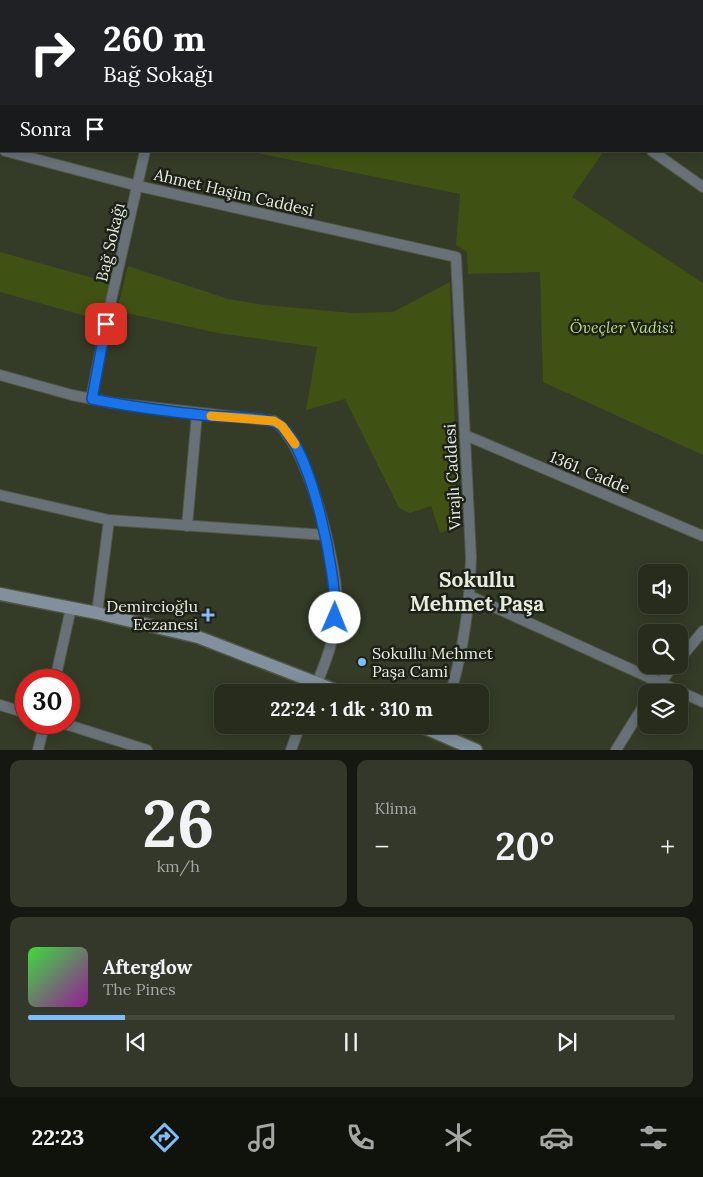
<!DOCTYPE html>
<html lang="tr">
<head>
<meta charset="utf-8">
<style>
  :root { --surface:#272c1d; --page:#33382a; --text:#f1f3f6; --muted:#a4a7a4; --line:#43483b; --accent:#7fbdfa }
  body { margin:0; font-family:Lora,serif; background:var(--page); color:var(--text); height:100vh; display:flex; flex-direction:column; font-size:19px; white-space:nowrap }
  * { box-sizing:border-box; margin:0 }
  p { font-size:16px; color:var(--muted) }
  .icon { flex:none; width:28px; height:28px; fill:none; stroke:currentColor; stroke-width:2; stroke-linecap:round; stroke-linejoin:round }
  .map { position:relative; height:750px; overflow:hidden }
  .sheet { display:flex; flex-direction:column; gap:10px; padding:10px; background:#151810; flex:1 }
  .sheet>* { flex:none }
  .guide { position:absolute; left:0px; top:0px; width:704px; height:152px; box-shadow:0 2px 12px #0003,0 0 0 1px var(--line); background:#202124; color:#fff; overflow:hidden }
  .buttons { position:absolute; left:638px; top:564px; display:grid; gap:10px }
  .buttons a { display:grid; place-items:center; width:50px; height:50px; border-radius:10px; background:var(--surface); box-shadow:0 2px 12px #0003,0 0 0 1px var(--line); font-size:25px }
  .speed { position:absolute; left:15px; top:669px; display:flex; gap:10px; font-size:25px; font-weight:700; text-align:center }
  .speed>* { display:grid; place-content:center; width:65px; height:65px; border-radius:50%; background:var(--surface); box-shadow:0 2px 12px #0003,0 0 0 1px var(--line); line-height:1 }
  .speed .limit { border:8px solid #d22; background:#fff; color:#111 }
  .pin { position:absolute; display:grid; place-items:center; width:42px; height:42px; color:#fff; margin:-21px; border-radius:10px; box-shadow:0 2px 8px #0006 }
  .me { position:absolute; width:55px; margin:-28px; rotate:1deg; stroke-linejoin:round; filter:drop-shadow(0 0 4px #0008) }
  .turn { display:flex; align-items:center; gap:18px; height:105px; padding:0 20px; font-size:22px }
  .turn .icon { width:65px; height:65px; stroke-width:2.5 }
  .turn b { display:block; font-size:35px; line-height:42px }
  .then { display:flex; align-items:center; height:48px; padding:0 20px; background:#0003; gap:10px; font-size:19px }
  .big { font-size:38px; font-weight:700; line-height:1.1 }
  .sheet .widget { flex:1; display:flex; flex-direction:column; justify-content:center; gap:8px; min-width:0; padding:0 18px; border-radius:10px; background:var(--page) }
  .sheet .dial { align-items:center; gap:0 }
  .dial b { font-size:65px; line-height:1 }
  .song { display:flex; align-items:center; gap:15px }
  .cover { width:60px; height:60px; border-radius:8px; background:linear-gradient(135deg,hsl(120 70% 55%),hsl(300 70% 35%)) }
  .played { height:5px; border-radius:2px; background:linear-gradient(90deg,var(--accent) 15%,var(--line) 15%) }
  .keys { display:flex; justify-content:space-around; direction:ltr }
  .heat { display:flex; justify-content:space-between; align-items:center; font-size:28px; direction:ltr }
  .sheet .tiles { flex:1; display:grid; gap:10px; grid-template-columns:1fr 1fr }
  .widget:last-child { grid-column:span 2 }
  .trip { position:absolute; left:214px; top:684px; width:275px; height:50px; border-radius:10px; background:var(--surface); box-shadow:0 2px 12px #0003,0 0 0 1px var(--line); font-weight:700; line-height:50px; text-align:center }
  .menu { display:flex; height:80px; justify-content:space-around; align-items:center; background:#10120c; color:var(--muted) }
  .menu .icon { width:35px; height:35px }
  .menu .current { color:var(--accent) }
  .menu b { font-size:22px; color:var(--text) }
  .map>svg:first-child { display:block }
  .green { fill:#405213 }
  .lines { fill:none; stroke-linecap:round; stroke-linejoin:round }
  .minor-casing { stroke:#505744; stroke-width:12 }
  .secondary-casing { stroke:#505744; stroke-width:15 }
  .minor { stroke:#687078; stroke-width:10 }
  .secondary { stroke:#828f9c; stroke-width:12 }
  .route-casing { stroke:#114b97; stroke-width:12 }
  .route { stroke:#1a73e8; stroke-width:9 }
  .slow { stroke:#f59e0b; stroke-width:9 }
  .poi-dot { fill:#7fbdfa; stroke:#1d2117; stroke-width:2 }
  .labels { text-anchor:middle; stroke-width:5; stroke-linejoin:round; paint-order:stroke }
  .street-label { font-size:16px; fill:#e6ebde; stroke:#1d2117 }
  .park-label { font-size:16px; font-style:italic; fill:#badd76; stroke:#1d2117 }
  .poi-label { font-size:16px; fill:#e6ebde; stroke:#1d2117; text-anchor:end }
  .district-label { font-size:21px; font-weight:bold; fill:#e6ebde; stroke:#1d2117 }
</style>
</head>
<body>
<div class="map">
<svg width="703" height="750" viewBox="0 0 703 750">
  <rect width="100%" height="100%" fill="#343b27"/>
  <!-- green -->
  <g class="green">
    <polygon points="0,0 263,0 265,1 1,3"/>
    <polygon points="247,151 604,151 572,197 703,283 703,455 543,382 540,272 468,274 467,252 456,245 460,194"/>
    <polygon points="0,252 111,283 100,320 0,292"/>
    <polygon points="128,266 228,299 265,305 352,313 393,312 450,282 458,526 440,533 431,506 410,513 399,508 345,399 306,410 317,347 218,333 117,311"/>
  </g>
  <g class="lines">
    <defs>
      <g id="minor">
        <polyline points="413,0 415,1"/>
        <polyline points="702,17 703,16"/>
        <polyline points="0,53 1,54"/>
        <path d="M5,151L138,186L456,257L471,557C470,604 464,647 451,692"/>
        <polyline points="652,151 703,187"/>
        <path d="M0,375L72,395L113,403L274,421C308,443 336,561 337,601C337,634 326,663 313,692"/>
        <polyline points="91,399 106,323 145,151"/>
        <polyline points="465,435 703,536"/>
        <polyline points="0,495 109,520 325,535"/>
        <polyline points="187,526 197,414"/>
        <polyline points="470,596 703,702"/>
        <polyline points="97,613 109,520"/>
        <polyline points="679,660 703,631"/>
        <polyline points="55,680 71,608"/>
        <polyline points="653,692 674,665"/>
        <polyline points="0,705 26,713"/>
        <polyline points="59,722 147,750"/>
        <polyline points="38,750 45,722"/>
        <polyline points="291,750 300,725"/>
        <polyline points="616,750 646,702"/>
      </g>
      <g id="secondary">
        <polyline points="627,0 629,1"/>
        <polyline points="702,51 703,51"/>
        <polyline points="0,594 97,613 198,637 340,692"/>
        <polyline points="418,725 476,750"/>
      </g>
    </defs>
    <!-- minor casing -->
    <use href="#minor" class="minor-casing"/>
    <!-- secondary casing -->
    <use href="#secondary" class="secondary-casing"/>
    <!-- minor -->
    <use href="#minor" class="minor"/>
    <!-- secondary -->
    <use href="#secondary" class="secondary"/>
  </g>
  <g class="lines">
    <defs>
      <path id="route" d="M106,324L92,399C131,407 172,412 212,416C226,417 265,417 276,423C311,440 338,580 335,618"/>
    </defs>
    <!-- route casing -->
    <use href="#route" class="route-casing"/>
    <!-- route -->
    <use href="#route" class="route"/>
    <!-- slow -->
    <polyline class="slow" points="211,416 274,421 282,426 295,444"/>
  </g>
  <!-- markers -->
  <g class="poi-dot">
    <path d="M205.5 607.5h5v5h5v5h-5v5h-5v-5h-5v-5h5z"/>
    <circle cx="362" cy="662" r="5"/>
  </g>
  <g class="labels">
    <!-- street labels -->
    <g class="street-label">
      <text transform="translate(234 192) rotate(13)" y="6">Ahmet Haşim Caddesi</text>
      <text transform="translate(110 242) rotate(-77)" y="6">Bağ Sokağı</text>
      <text transform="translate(590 472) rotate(23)" y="6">1361. Cadde</text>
      <text transform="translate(452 477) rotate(-93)" y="6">Virajlı Caddesi</text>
    </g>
    <!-- park labels -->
    <g class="park-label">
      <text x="622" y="333">Öveçler Vadisi</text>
    </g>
    <!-- poi labels -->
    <g class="poi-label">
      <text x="198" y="612">Demircioğlu<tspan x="198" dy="18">Eczanesi</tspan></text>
      <text x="372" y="659" text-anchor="start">Sokullu Mehmet<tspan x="372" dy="18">Paşa Cami</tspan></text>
    </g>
    <!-- district labels -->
    <g class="district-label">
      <text x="477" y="587">Sokullu<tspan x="477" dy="24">Mehmet Paşa</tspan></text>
    </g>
  </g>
</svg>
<div class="buttons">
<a><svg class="icon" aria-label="sound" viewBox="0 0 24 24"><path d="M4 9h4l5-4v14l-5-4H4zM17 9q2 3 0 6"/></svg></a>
<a><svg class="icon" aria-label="search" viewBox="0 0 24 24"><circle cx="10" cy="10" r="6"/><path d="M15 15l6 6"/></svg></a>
<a><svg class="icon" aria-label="layers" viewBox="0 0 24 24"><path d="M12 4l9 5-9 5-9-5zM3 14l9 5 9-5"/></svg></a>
</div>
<div class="speed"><div class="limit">30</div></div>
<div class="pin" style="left:106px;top:324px;background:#d93025"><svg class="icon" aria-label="arrive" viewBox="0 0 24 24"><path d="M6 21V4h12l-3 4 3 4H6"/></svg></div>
<svg class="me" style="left:335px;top:618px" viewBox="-20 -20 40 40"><circle r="19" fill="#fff"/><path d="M0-13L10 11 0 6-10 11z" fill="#1a73e8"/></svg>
<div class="trip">22:24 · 1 dk · 310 m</div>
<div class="guide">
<div class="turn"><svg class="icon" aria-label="right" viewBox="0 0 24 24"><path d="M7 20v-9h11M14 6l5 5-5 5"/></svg><div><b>260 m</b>Bağ Sokağı</div></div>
<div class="then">Sonra<svg class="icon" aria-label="arrive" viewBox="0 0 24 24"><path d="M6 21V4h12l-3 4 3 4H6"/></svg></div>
</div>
</div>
<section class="sheet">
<div class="tiles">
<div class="widget dial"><b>26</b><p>km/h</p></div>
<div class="widget"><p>Klima</p>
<div class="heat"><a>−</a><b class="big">20°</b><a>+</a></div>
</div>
<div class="widget">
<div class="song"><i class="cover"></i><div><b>Afterglow</b><p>The Pines</p></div></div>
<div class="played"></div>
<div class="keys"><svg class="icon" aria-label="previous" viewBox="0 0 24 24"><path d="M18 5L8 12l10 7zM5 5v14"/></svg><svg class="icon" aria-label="pause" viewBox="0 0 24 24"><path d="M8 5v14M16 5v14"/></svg><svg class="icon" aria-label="next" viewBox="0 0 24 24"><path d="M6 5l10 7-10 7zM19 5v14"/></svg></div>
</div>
</div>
</section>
<nav class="menu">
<b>22:23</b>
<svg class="icon current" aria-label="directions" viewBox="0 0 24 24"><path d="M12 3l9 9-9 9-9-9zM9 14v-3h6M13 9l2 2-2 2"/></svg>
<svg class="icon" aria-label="music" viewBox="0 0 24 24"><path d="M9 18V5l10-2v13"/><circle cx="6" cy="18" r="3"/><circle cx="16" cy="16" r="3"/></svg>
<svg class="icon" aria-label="phone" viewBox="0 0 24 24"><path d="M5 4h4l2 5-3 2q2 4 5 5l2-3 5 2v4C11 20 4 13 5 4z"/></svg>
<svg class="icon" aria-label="climate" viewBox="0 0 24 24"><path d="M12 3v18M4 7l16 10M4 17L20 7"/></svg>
<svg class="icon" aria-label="car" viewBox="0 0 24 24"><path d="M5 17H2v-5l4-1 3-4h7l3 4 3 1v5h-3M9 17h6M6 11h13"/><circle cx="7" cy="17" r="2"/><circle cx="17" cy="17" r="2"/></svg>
<svg class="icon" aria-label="filters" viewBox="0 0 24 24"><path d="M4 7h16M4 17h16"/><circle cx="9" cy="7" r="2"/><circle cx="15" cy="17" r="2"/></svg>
</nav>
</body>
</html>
